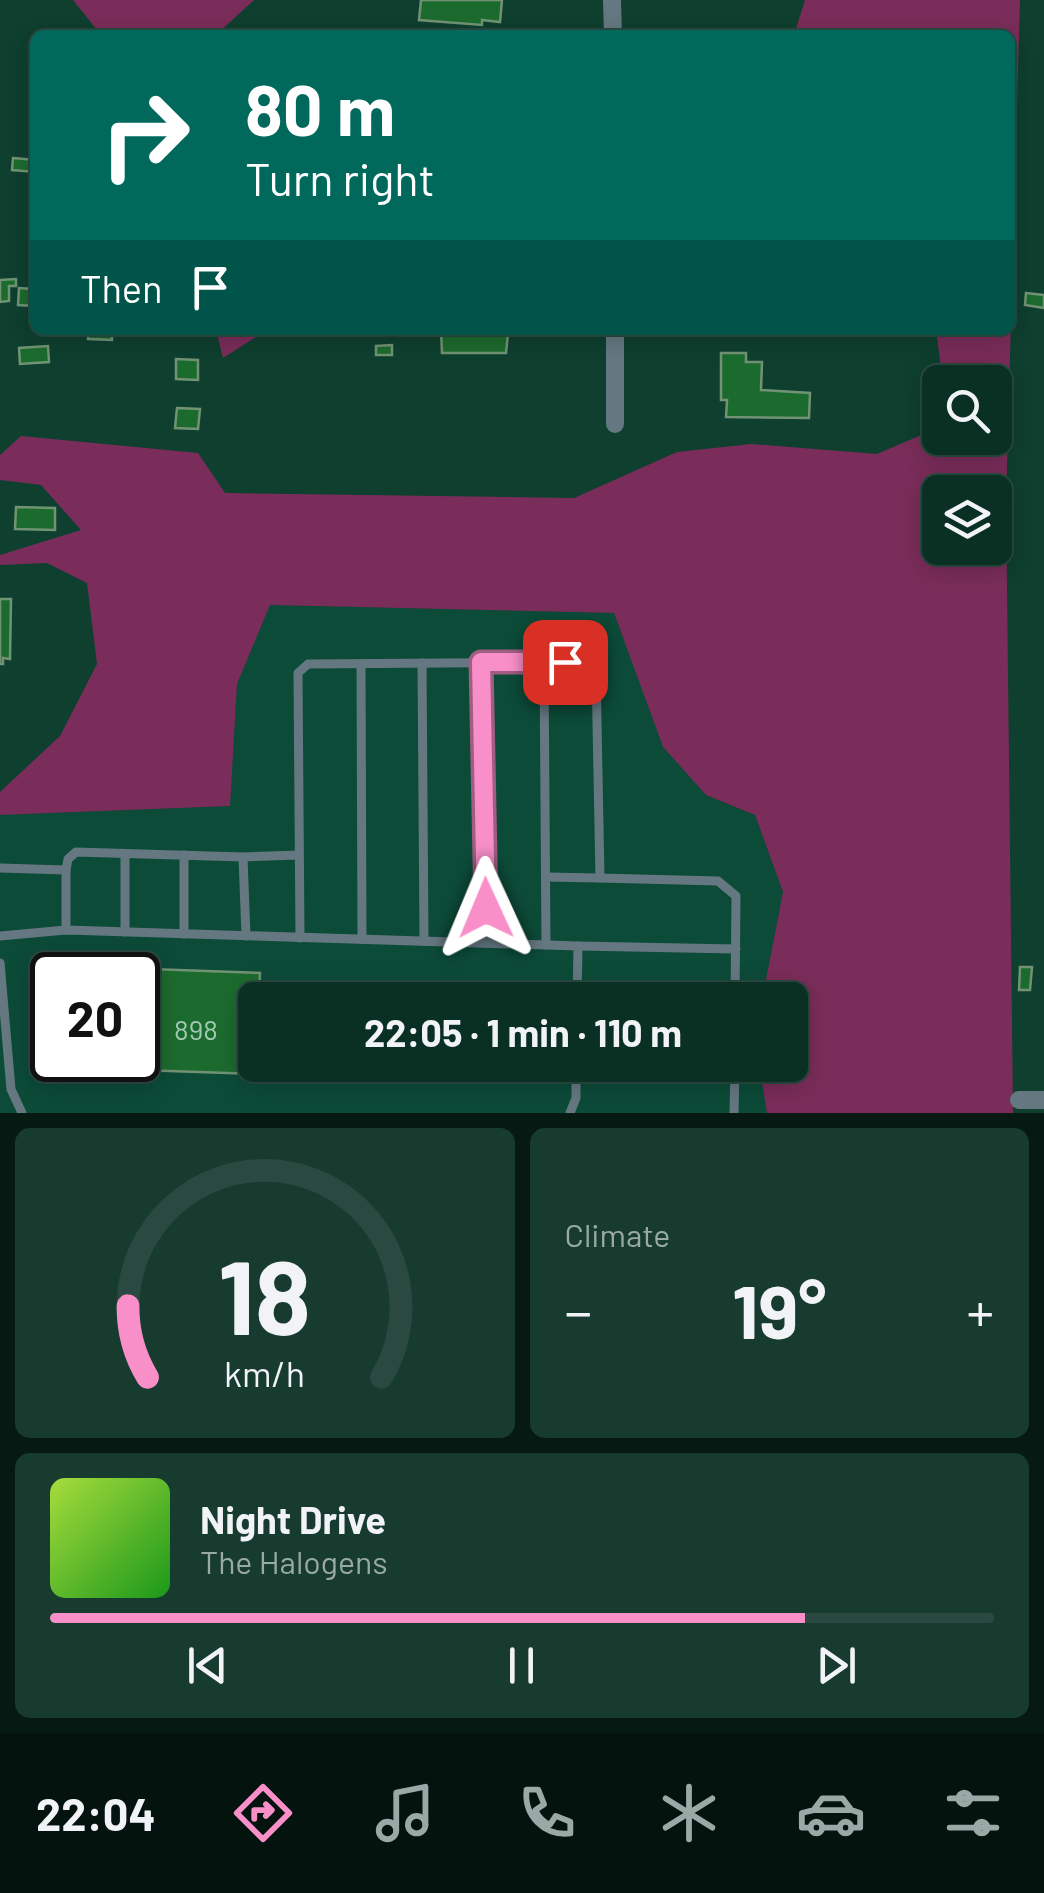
<!DOCTYPE html>
<html lang="en">
<head>
<meta charset="utf-8">
<style>
  :root { --surface:#0a2f23; --page:#183b30; --text:#f1f3f6; --muted:#99a9a6; --line:#2a4a41; --accent:#f98fc9 }
  body { margin:0; font-family:Barlow,sans-serif; background:var(--page); color:var(--text); height:100vh; display:flex; flex-direction:column; font-size:38px; white-space:nowrap }
  * { box-sizing:border-box; margin:0 }
  p { font-size:32px; color:var(--muted) }
  .icon { flex:none; width:55px; height:55px; fill:none; stroke:currentColor; stroke-width:2; stroke-linecap:round; stroke-linejoin:round }
  .map { position:relative; height:1113px; overflow:hidden }
  .details { display:flex; flex-direction:column; gap:15px; padding:15px; background:#061a13; flex:1 }
  .details>* { flex:none }
  .top-card { position:absolute; left:30px; top:30px; width:985px; height:305px; border-radius:15px; box-shadow:0 5px 25px #0003,0 0 0 2px var(--line); background:#00695c; color:#fff; overflow:hidden }
  .controls { position:absolute; left:922px; top:365px; display:grid; gap:20px }
  .controls a { display:grid; place-items:center; width:90px; height:90px; border-radius:15px; background:var(--surface); box-shadow:0 5px 25px #0003,0 0 0 2px var(--line); font-size:50px }
  .speed { position:absolute; left:30px; top:952px; display:flex; gap:20px; font-size:50px; font-weight:700; text-align:center }
  .speed>* { display:grid; place-content:center; width:130px; height:130px; border-radius:50%; background:var(--surface); box-shadow:0 5px 25px #0003,0 0 0 2px var(--line); line-height:1 }
  .speed .limit { border:5px solid #111; border-radius:15px; background:#fff; color:#111 }
  .pin { position:absolute; display:grid; place-items:center; width:85px; height:85px; color:#fff; margin:-42px; border-radius:20px; box-shadow:0 5px 15px #0006 }
  .me { position:absolute; width:110px; margin:-55px; rotate:359deg; stroke-linejoin:round; filter:drop-shadow(0 0 8px #0008) }
  .turn { display:flex; align-items:center; gap:35px; height:210px; padding:0 50px; font-size:45px }
  .turn .icon { width:130px; height:130px; stroke-width:2.5 }
  .turn b { display:block; font-size:70px; line-height:85px }
  .then { display:flex; align-items:center; height:95px; padding:0 50px; background:#0003; gap:20px; font-size:38px }
  .big { font-size:75px; font-weight:700; line-height:1.1 }
  .details .tile { flex:1; display:flex; flex-direction:column; justify-content:center; gap:15px; min-width:0; padding:0 35px; border-radius:15px; background:var(--page) }
  .details .dial { align-items:center; gap:0 }
  .dial svg { height:260px; overflow:visible; fill:none; stroke:var(--line); stroke-width:7; stroke-linecap:round; text-anchor:middle }
  .dial text { fill:var(--text); stroke:none }
  .song { display:flex; align-items:center; gap:30px }
  .cover { width:120px; height:120px; border-radius:15px; background:linear-gradient(135deg,hsl(80 70% 55%),hsl(120 70% 35%)) }
  .played { height:10px; border-radius:5px; background:linear-gradient(90deg,var(--accent) 80%,var(--line) 80%) }
  .keys { display:flex; justify-content:space-around; direction:ltr }
  .heat { display:flex; justify-content:space-between; align-items:center; font-size:55px; direction:ltr }
  .details .tiles { flex:1; display:grid; gap:15px; grid-template-columns:1fr 1fr }
  .tile:last-child { grid-column:span 2 }
  .trip { position:absolute; left:238px; top:982px; width:570px; height:100px; border-radius:15px; background:var(--surface); box-shadow:0 5px 25px #0003,0 0 0 2px var(--line); font-weight:700; line-height:100px; text-align:center }
  .dock { display:flex; height:160px; justify-content:space-around; align-items:center; background:#04130e; color:var(--muted) }
  .dock .icon { width:70px; height:70px }
  .dock .selected { color:var(--accent) }
  .dock b { font-size:45px; color:var(--text) }
  .map>svg:first-child { display:block }
  .built { fill:#0c4b38; fill-rule:evenodd }
  .green { fill:#7a2d5a; fill-rule:evenodd }
  .building { fill:#1c6b2e; stroke:#719374; stroke-width:2.5 }
  .lines { fill:none; stroke-linecap:round; stroke-linejoin:round }
  .lane { stroke:#657881; stroke-width:9 }
  .street { stroke:#657881; stroke-width:18 }
  .route-casing { stroke:#a25d83; stroke-width:25 }
  .route { stroke:#f98fc9; stroke-width:18 }
  .labels { text-anchor:middle; stroke-width:10; stroke-linejoin:round; paint-order:stroke }
  .number-label { font-size:28px; fill:#a2c9b1 }
</style>
</head>
<body>
<div class="map">
<svg width="1044" height="1113" viewBox="0 0 1044 1113">
  <rect width="100%" height="100%" fill="#0e3f2f"/>
  <!-- built -->
  <path class="built" d="M269,605L614,613L663,747L706,795L755,815L783,892L762,1000H255V1065H759L767,1113H0V815L229,806L237,684ZM52,975H138V1060H52Z"/>
  <!-- green -->
  <g class="green">
    <polygon points="73,0 254,0 216,35 101,35"/>
    <path d="M805,0H1020L1006,500L1013,1113H767L759,1065H790V1000H762L783,892L755,815L706,795L663,747L614,613L270,605L237,684L230,806L0,815V792L60,736L97,664L87,583L47,563L0,565V555L81,530L41,485L0,480V455L21,436L198,453L225,493L574,498L677,452L751,444L877,454L940,427V438H995V382H943L936,330H1010V35H794ZM940,492H995V548H940Z"/>
    <polygon points="216,330 267,330 223,358"/>
  </g>
  <!-- building -->
  <g class="building">
    <polygon points="421,0 502,0 500,22 482,20 482,25 419,20"/>
    <polygon points="13,158 35,160 35,172 12,170"/>
    <polygon points="16,279 16,286 9,286 9,301 0,302 0,280"/>
    <polygon points="19,288 32,289 35,306 18,305"/>
    <polygon points="1026,293 1044,295 1044,308 1025,305"/>
    <polygon points="89,330 112,330 112,340 88,339"/>
    <polygon points="441,330 519,330 519,334 508,334 506,353 442,353"/>
    <polygon points="392,345 392,355 376,355 376,346"/>
    <polygon points="48,346 49,362 20,364 19,348"/>
    <polygon points="721,353 746,353 746,362 762,362 761,390 810,393 809,418 726,417 727,400 721,400"/>
    <polygon points="176,359 198,360 198,380 176,379"/>
    <polygon points="177,408 200,409 198,429 175,428"/>
    <polygon points="16,507 55,508 55,530 15,529"/>
    <polygon points="0,599 11,599 10,659 3,658 3,664 0,664"/>
    <polygon points="94,967 260,973 259,1000 255,1000 255,1065 258,1065 258,1074 111,1069 80,1064 74,1060 138,1060 138,975 71,975"/>
    <polygon points="1020,967 1032,967 1030,990 1019,990"/>
  </g>
  <g class="lines">
    <!-- lane -->
    <g class="lane">
      <polyline points="481,662 486,943"/>
      <polyline points="544,662 546,945"/>
      <polyline points="422,663 424,941"/>
      <polyline points="361,664 362,939"/>
      <polyline points="125,854 125,932"/>
      <polyline points="184,855 184,934"/>
      <polyline points="243,857 299,855"/>
      <polyline points="0,868 66,870"/>
      <polyline points="546,877 600,878"/>
      <polyline points="66,930 66,870 68,859 76,852 243,857 246,936"/>
      <polyline points="0,936 66,930 578,946 577,1000"/>
      <polyline points="300,938 298,673 308,664 586,662 596,671 600,878 718,881 736,896 735,1000"/>
      <polyline points="578,946 736,949"/>
      <polyline points="0,963 11,1089 22,1113"/>
      <polyline points="570,1113 576,1098 576,1065"/>
      <polyline points="734,1113 735,1065"/>
    </g>
    <!-- street -->
    <g class="street">
      <polyline points="612,0 613,35"/>
      <polyline points="615,330 615,424"/>
      <polyline points="1019,1100 1044,1100"/>
    </g>
  </g>
  <g class="lines">
    <defs>
      <polyline id="route" points="486,908 481,662 565,662"/>
    </defs>
    <!-- route casing -->
    <use href="#route" class="route-casing"/>
    <!-- route -->
    <use href="#route" class="route"/>
  </g>
  <g class="labels">
    <!-- number labels -->
    <g class="number-label">
      <text x="196" y="1040">898</text>
    </g>
  </g>
</svg>
<div class="controls">
<a><svg class="icon" aria-label="search" viewBox="0 0 24 24"><circle cx="10" cy="10" r="6"/><path d="M15 15l6 6"/></svg></a>
<a><svg class="icon" aria-label="layers" viewBox="0 0 24 24"><path d="M12 4l9 5-9 5-9-5zM3 14l9 5 9-5"/></svg></a>
</div>
<div class="speed"><div class="limit">20</div></div>
<div class="pin" style="left:565px;top:662px;background:#d93025"><svg class="icon" aria-label="arrive" viewBox="0 0 24 24"><path d="M6 21V4h12l-3 4 3 4H6"/></svg></div>
<svg class="me" style="left:486px;top:908px" viewBox="-20 -20 40 40"><path d="M0-17L14 15 0 8-14 15z" fill="#f98fc9" stroke="#fff" stroke-width="4"/></svg>
<div class="trip">22:05 · 1 min · 110 m</div>
<div class="top-card">
<div class="turn"><svg class="icon" aria-label="right" viewBox="0 0 24 24"><path d="M7 20v-9h11M14 6l5 5-5 5"/></svg><div><b>80 m</b>Turn right</div></div>
<div class="then">Then<svg class="icon" aria-label="arrive" viewBox="0 0 24 24"><path d="M6 21V4h12l-3 4 3 4H6"/></svg></div>
</div>
</div>
<section class="details">
<div class="tiles">
<div class="tile dial"><svg viewBox="0 0 100 80">
<path d="M14 69A42 42 0 1 1 86 69"/>
<path d="M14 69A42 42 0 0 1 8 47" stroke="#f98fc9"/>
<text x="50" y="56" font-size="32" font-weight="700">18</text>
<text x="50" y="72" font-size="11">km/h</text>
</svg></div>
<div class="tile"><p>Climate</p>
<div class="heat"><a>−</a><b class="big">19°</b><a>+</a></div>
</div>
<div class="tile">
<div class="song"><i class="cover"></i><div><b>Night Drive</b><p>The Halogens</p></div></div>
<div class="played"></div>
<div class="keys"><svg class="icon" aria-label="previous" viewBox="0 0 24 24"><path d="M18 5L8 12l10 7zM5 5v14"/></svg><svg class="icon" aria-label="pause" viewBox="0 0 24 24"><path d="M8 5v14M16 5v14"/></svg><svg class="icon" aria-label="next" viewBox="0 0 24 24"><path d="M6 5l10 7-10 7zM19 5v14"/></svg></div>
</div>
</div>
</section>
<nav class="dock">
<b>22:04</b>
<svg class="icon selected" aria-label="directions" viewBox="0 0 24 24"><path d="M12 3l9 9-9 9-9-9zM9 14v-3h6M13 9l2 2-2 2"/></svg>
<svg class="icon" aria-label="music" viewBox="0 0 24 24"><path d="M9 18V5l10-2v13"/><circle cx="6" cy="18" r="3"/><circle cx="16" cy="16" r="3"/></svg>
<svg class="icon" aria-label="phone" viewBox="0 0 24 24"><path d="M5 4h4l2 5-3 2q2 4 5 5l2-3 5 2v4C11 20 4 13 5 4z"/></svg>
<svg class="icon" aria-label="climate" viewBox="0 0 24 24"><path d="M12 3v18M4 7l16 10M4 17L20 7"/></svg>
<svg class="icon" aria-label="car" viewBox="0 0 24 24"><path d="M5 17H2v-5l4-1 3-4h7l3 4 3 1v5h-3M9 17h6M6 11h13"/><circle cx="7" cy="17" r="2"/><circle cx="17" cy="17" r="2"/></svg>
<svg class="icon" aria-label="filters" viewBox="0 0 24 24"><path d="M4 7h16M4 17h16"/><circle cx="9" cy="7" r="2"/><circle cx="15" cy="17" r="2"/></svg>
</nav>
</body>
</html>
